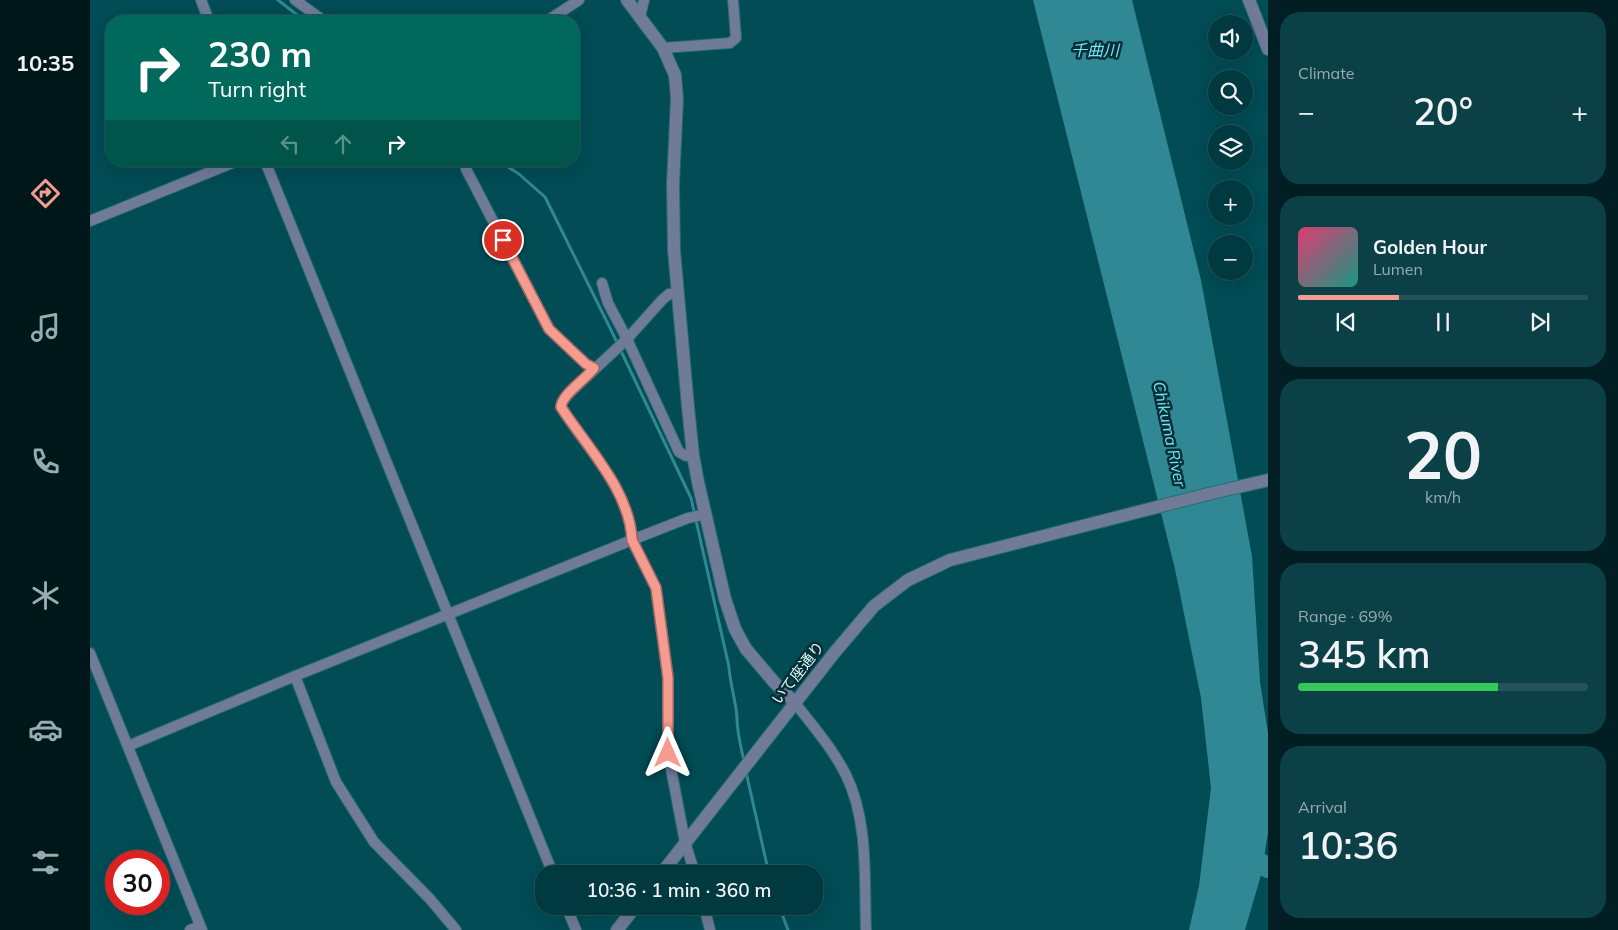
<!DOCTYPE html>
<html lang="en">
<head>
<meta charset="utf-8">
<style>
  :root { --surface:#013940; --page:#0b4047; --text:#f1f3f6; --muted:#96acb1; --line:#235359; --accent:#f59c91 }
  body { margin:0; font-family:Mulish,"Noto Sans JP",sans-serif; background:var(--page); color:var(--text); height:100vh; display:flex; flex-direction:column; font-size:19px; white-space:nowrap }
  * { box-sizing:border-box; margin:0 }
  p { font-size:16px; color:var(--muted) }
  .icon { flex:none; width:28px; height:28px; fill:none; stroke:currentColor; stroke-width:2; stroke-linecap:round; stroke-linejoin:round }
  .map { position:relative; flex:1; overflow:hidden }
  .details { display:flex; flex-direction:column; gap:12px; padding:12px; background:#011f23; width:350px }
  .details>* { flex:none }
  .hud { position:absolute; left:15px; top:15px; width:475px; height:152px; border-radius:20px; box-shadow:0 5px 20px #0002,0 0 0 1px var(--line); background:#00695c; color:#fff; overflow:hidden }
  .fabs { position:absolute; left:1118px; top:15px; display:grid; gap:10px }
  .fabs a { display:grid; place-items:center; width:45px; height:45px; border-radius:50%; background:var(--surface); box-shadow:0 5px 20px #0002,0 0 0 1px var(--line); font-size:25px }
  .speed { position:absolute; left:15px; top:850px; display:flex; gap:10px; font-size:25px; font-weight:700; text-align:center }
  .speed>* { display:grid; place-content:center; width:65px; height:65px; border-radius:50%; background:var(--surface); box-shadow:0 5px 20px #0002,0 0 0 1px var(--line); line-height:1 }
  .speed .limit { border:8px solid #d22; background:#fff; color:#111 }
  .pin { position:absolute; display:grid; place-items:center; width:42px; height:42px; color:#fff; margin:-21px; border:2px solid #fff; border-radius:50%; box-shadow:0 1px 5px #0007 }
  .me { position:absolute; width:55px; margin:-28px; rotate:0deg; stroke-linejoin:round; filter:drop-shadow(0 0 4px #0008) }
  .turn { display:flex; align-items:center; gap:18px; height:105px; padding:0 20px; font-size:22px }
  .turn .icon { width:65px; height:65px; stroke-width:2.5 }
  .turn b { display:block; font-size:35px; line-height:42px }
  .lanes { display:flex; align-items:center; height:48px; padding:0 20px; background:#0003; justify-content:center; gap:25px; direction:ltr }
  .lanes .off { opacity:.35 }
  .big { font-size:38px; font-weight:600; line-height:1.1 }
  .details .widget { flex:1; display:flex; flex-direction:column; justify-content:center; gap:8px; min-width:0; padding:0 18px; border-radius:20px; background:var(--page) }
  .details .dial { align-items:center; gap:0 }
  .dial b { font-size:65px; line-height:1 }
  .song { display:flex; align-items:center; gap:15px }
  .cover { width:60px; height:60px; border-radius:8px; background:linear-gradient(135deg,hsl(340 70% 55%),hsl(170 70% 35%)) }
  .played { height:5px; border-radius:2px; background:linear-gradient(90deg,var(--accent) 35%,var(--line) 35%) }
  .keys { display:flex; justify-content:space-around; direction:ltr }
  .heat { display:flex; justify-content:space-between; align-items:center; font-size:28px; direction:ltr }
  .charge { height:8px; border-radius:4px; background:linear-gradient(90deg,#34c759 69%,var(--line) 0) }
  .trip { position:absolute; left:445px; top:865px; width:288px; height:50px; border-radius:20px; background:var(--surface); box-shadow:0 5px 20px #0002,0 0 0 1px var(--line); font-weight:600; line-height:50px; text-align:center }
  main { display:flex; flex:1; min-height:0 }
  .tab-bar { display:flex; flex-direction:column; width:90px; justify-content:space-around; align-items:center; background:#00171a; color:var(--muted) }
  .tab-bar .icon { width:35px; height:35px }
  .tab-bar .selected { color:var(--accent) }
  .tab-bar b { font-size:22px; color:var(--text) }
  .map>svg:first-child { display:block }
  .water { fill:#308895 }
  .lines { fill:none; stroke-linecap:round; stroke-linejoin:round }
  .stream { stroke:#308895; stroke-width:3 }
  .river { stroke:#308895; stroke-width:20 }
  .minor-casing { stroke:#286b73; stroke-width:12 }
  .tertiary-casing { stroke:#286b73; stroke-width:14 }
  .minor { stroke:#707b98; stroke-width:10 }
  .tertiary { stroke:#707b98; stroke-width:12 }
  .route-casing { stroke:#9f655e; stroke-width:12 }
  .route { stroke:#f59c91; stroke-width:9 }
  .labels { text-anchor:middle; stroke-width:5; stroke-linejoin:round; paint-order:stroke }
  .street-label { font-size:15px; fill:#daf9fe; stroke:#072f35 }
  .water-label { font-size:16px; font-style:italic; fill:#71e5f6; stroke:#072f35 }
</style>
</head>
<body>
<main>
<nav class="tab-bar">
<b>10:35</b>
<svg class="icon selected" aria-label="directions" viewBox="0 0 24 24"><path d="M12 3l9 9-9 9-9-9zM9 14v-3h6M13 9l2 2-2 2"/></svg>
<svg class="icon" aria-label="music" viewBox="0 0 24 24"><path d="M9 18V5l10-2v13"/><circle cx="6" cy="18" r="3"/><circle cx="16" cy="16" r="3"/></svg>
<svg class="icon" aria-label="phone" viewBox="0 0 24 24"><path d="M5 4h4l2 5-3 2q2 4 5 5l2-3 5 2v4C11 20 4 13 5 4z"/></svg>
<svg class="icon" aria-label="climate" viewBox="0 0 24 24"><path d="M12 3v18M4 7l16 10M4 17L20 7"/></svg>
<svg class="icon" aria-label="car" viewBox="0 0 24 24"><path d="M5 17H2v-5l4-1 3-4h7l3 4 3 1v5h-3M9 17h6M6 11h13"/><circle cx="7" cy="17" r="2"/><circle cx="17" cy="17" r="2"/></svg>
<svg class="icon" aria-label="filters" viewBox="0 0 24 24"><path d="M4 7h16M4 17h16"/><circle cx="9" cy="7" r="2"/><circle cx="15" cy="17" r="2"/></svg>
</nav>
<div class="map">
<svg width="1178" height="930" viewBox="0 0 1178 930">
  <rect width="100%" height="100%" fill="#014c55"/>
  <!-- water -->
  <polygon class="water" points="943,0 1042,0 1111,280 1162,556 1170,682 1178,733 1178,833 1171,875 1155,930 1099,930 1109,886 1121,788 1111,698 1085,569"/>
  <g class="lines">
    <!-- stream -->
    <g class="stream">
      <polyline points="188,0 215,21"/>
      <path d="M409,161L429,174L455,197L521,330L601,498L639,667C640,684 646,701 647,718C647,733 651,747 654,761"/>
      <polyline points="656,772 679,874"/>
      <polyline points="689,906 698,930"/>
    </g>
    <!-- river -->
    <polyline class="river" points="1150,850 1178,868"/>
    <defs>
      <g id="minor">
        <polyline points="111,0 119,21"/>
        <polyline points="205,0 234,21"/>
        <polyline points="550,17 554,0"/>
        <polyline points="457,21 489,0"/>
        <polyline points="573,48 640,43 646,38 643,0"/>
        <polyline points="175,161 463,874"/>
        <polyline points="376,169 459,329 496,364 504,368"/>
        <polyline points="0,221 147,161"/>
        <polyline points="512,283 518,303 537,339 589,452 596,456 603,455"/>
        <path d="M588,294H579L572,300L537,339L477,395L472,402L471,407C497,449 539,488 542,540L566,588L578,678V753L595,842L605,874"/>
        <polyline points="0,653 112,930"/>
        <polyline points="205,676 246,782 284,842 340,899 366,930"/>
        <path d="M705,703C723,726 743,749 756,775C779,822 774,879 776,930"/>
        <polyline points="38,746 205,676 542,540 598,518 616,514"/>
        <polyline points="476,906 486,930"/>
        <polyline points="614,906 620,930"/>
        <polyline points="100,930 110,926"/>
      </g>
      <g id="tertiary">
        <polyline points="537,0 573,48 585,75 587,99 583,184 584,250 598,407 603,455 608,482 635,599 645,629 656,649 684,682 705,703"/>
        <polyline points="1159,0 1178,49"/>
        <polyline points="571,874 745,652 784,606 818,580 860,560 1118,494 1178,480"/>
        <polyline points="527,930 546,906"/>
      </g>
    </defs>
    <!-- minor casing -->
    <use href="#minor" class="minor-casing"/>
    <!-- tertiary casing -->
    <use href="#tertiary" class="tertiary-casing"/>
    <!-- minor -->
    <use href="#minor" class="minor"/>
    <!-- tertiary -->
    <use href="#tertiary" class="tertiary"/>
  </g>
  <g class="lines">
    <defs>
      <path id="route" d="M413,240L459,329L496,364L504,368C496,379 472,394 471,407C497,447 540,491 542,540L566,588L578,678V753"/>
    </defs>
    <!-- route casing -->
    <use href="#route" class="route-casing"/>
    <!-- route -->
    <use href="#route" class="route"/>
  </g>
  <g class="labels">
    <!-- street labels -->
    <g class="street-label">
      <text transform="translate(708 673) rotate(-52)" y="5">いて座通り</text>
    </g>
    <!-- water labels -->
    <g class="water-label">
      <text x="1005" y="56">千曲川</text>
      <text transform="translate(1080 434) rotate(78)" y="6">Chikuma River</text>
    </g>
  </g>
</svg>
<div class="fabs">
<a><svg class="icon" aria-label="sound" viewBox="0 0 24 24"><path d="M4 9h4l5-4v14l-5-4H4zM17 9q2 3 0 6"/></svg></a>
<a><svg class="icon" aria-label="search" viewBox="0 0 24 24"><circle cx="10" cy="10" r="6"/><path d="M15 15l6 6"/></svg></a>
<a><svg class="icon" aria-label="layers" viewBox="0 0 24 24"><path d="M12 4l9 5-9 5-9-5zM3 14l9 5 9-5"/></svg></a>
<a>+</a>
<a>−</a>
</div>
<div class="speed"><div class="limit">30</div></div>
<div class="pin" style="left:413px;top:240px;background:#d93025"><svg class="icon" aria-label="arrive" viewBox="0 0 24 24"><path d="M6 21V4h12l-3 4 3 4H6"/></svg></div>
<svg class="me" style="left:578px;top:753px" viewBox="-20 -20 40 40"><path d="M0-17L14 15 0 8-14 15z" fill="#f59c91" stroke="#fff" stroke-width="4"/></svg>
<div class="trip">10:36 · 1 min · 360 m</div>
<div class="hud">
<div class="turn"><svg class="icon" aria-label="right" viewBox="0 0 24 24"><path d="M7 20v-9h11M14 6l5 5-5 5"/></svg><div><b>230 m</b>Turn right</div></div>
<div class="lanes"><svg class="icon off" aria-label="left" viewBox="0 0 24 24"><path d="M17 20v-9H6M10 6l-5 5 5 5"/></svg><svg class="icon off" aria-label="ahead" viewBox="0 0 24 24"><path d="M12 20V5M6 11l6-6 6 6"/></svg><svg class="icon" aria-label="right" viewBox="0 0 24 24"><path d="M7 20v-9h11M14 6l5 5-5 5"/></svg></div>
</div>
</div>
<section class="details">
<div class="widget"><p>Climate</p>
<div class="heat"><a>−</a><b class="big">20°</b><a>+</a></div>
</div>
<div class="widget">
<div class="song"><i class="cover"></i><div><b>Golden Hour</b><p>Lumen</p></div></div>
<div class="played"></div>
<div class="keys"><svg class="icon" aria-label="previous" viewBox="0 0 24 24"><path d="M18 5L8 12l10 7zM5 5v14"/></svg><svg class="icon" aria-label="pause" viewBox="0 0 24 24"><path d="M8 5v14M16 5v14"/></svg><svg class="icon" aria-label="next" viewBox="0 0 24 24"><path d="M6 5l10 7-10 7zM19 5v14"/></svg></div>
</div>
<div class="widget dial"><b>20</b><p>km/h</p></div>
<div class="widget"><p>Range · 69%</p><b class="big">345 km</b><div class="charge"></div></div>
<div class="widget"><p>Arrival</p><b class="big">10:36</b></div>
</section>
</main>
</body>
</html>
